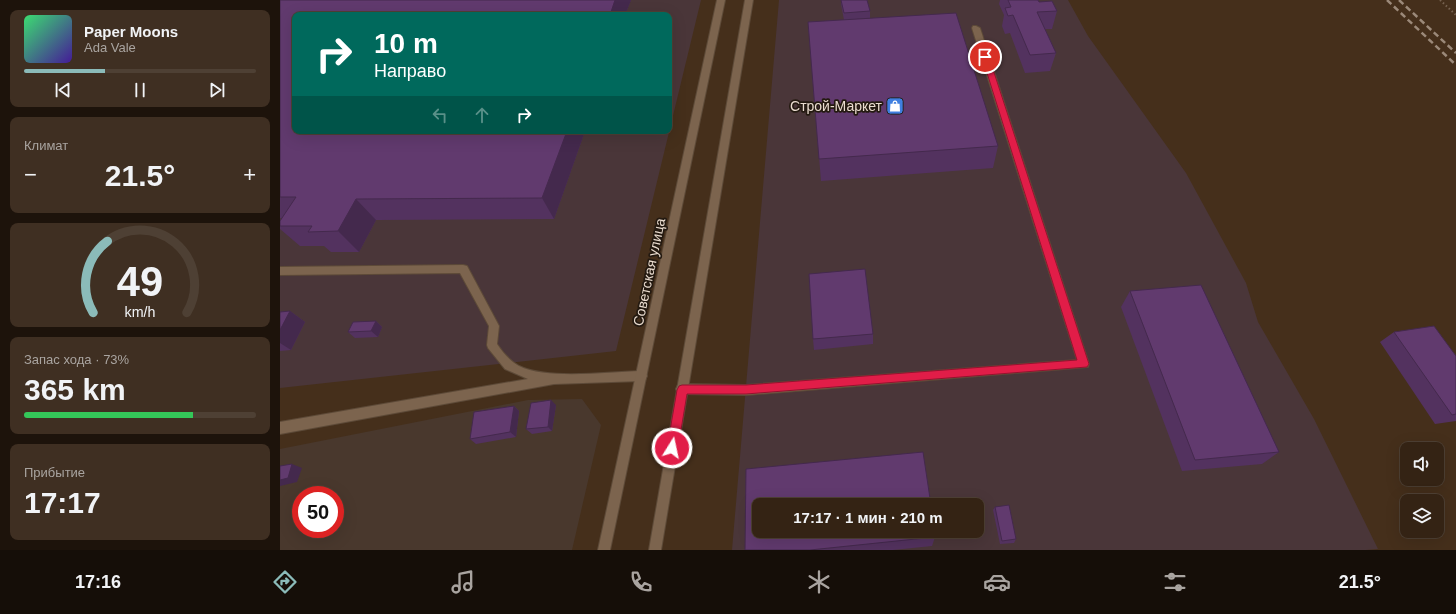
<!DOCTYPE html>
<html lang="ru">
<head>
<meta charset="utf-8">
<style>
  :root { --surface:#342314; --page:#3f2f22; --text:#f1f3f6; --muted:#a9a4a0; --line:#4e4034; --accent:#8bbbb9 }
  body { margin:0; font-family:Helvetica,sans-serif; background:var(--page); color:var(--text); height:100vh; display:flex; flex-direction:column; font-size:15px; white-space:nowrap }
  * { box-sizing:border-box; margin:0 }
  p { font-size:13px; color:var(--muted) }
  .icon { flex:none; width:22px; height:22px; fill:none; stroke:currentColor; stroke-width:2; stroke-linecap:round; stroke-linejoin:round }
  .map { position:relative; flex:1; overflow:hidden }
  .drawer { display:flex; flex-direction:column; gap:10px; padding:10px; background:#1d130b; width:280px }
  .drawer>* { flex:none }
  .banner { position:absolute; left:12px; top:12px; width:380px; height:122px; border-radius:8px; box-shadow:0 4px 16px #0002,0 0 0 1px var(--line); background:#00695c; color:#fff; overflow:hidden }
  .buttons { position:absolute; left:1120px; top:442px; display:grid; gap:8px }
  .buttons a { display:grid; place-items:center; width:44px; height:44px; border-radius:8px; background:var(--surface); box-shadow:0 4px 16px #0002,0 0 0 1px var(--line); font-size:20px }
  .speed { position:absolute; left:12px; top:486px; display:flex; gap:8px; font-size:20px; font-weight:700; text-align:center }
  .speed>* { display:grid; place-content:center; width:52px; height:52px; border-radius:50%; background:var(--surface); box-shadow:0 4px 16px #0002,0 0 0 1px var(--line); line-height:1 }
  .speed .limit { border:6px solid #d22; background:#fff; color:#111 }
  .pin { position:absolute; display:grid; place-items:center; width:34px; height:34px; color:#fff; margin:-17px; border:2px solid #fff; border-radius:50%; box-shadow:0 1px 4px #0007 }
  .me { position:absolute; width:44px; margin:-22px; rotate:10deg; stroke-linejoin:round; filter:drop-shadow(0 0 3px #0008) }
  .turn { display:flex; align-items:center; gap:14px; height:84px; padding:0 16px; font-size:18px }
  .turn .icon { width:52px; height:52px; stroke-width:2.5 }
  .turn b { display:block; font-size:28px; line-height:34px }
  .lanes { display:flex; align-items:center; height:38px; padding:0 16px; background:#0003; justify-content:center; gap:20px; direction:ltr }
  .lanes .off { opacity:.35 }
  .big { font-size:30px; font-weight:700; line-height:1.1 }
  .drawer .card { flex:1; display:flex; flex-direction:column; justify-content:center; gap:6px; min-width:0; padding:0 14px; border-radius:8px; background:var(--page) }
  .drawer .dial { align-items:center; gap:0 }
  .dial svg { height:104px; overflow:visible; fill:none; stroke:var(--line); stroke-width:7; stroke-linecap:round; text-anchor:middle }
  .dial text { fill:var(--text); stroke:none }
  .song { display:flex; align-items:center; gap:12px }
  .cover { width:48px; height:48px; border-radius:6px; background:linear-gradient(135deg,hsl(140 70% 55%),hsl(260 70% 35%)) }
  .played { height:4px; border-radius:2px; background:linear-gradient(90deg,var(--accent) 35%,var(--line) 35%) }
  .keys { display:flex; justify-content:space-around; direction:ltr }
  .heat { display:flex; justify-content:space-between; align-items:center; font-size:22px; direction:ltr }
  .charge { height:6px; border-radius:3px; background:linear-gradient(90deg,#34c759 73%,var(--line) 0) }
  .trip { position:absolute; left:472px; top:498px; width:232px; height:40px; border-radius:8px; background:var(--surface); box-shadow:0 4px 16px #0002,0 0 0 1px var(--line); font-weight:700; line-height:40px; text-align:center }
  .dock { display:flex; height:64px; justify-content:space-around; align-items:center; background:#150e08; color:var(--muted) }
  .dock .icon { width:28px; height:28px }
  .dock .active { color:var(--accent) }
  .dock b { font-size:18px; color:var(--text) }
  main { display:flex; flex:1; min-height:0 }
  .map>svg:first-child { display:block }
  .commercial { fill:#4a3639; fill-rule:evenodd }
  .industrial { fill:#49382d; fill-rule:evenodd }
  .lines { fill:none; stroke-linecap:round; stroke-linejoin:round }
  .lane-casing { stroke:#5d4a38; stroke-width:2 }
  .secondary-casing { stroke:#5d4a38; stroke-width:2 }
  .path { stroke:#776351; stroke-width:2; stroke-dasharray:1.5 2.5; stroke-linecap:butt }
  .lane { fill:#7c644e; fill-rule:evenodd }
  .secondary { fill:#7c644e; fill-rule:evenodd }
  .rail { stroke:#9b8979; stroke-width:2.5; stroke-dasharray:6 3.5; stroke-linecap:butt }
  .wall { fill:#53325f }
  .shaded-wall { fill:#44294d }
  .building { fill:#613a6e; stroke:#44294d }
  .route { fill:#e11d48; stroke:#92132f }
  .labels { text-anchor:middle; stroke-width:3.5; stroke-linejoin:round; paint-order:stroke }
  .poi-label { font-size:14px; fill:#eadccf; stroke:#241a11; text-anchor:end }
  .street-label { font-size:14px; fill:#eadccf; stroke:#241a11 }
</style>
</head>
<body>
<main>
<section class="drawer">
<div class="card">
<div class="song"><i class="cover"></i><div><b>Paper Moons</b><p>Ada Vale</p></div></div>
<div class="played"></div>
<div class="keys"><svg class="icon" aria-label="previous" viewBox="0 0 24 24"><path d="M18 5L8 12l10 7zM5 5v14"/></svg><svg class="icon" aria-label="pause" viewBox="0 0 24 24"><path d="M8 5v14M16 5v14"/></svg><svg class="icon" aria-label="next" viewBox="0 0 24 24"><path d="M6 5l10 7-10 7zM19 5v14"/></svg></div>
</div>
<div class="card"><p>Климат</p>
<div class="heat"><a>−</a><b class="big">21.5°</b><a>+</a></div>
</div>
<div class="card dial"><svg viewBox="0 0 100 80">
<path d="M14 69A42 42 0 1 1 86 69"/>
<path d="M14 69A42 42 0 0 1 25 14" stroke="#8bbbb9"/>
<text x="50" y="56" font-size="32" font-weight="700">49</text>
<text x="50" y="72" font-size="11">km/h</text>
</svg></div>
<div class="card"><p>Запас хода · 73%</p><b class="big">365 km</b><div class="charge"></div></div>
<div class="card"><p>Прибытие</p><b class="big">17:17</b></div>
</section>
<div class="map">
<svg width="1176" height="550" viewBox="0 0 1176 550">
  <rect width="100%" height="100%" fill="#452f1b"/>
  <!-- commercial -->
  <g class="commercial">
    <path d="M0,0H421L336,351L0,388ZM15,15H389V131H15Z"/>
    <path d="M499,0H788L808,36L906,173L966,283L978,322L1034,419L1098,549L1086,550H452ZM479,505H697V531H479Z"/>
  </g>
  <!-- industrial -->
  <path class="industrial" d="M302,399L321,425L292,550H0V449L248,400ZM21,495H55V529H21Z"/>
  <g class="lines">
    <defs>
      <g id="lane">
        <polygon points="693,26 696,26 700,28 809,364 808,367 466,395 402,394 398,393 396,389 398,385 402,384 466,385 797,360 692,28"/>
        <path d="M183,265L187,266L219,326L217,344C223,353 230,361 239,366C267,380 328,372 361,371L365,372L367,376L365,380L361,381L274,384L0,434V422L248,379L225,369L208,348L207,345L209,326L180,273L0,275V267Z"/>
      </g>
      <g id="secondary">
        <polygon points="437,0 445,0 330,550 318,550"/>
        <polygon points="465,0 473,0 381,550 369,550"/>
      </g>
    </defs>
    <!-- lane casing -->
    <use href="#lane" class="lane-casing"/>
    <!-- secondary casing -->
    <use href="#secondary" class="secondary-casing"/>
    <!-- path -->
    <polyline class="path" points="1160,0 1176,15"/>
    <!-- lane -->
    <use href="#lane" class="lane"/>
    <!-- secondary -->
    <use href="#secondary" class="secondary"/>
    <!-- rail -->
    <g class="rail">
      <polyline points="1107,0 1176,65"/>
      <polyline points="1119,0 1176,53"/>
    </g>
  </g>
  <!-- wall -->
  <g class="wall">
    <polygon points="0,0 351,0 345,15 15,15 305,131 274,219 96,220 79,252 51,252 44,246 20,246 0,229 0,221 2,218 0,218"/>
    <polygon points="561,0 587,0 590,11 590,18 577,19 718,146 713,168 541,181 528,22 564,20 561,4"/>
    <polygon points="720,0 758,0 759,2 777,11 772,29 765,29 776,53 770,71 745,73 730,33 725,34 722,26 724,15 719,4"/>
    <polygon points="850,291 999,452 982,464 902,471 841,307"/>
    <polygon points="10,311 25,322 11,350 0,351 0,312"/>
    <polygon points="96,321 102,327 98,337 75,338 68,332"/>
    <polygon points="1114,332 1176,356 1176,421 1155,424 1100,342"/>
    <polygon points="593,334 593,344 534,350 533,339"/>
    <polygon points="276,405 272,431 252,434 246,429"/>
    <polygon points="234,406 239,411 236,437 196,444 190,439"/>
    <polygon points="715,507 736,539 734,543 720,544 713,510"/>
    <polygon points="655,537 652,546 613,550 465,550"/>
  </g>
  <!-- shaded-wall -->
  <g class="shaded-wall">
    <polygon points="335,0 351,0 345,15 330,15"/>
    <polygon points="287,131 305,131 274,219 262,198"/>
    <polygon points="76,199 96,220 79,252 58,231"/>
    <polygon points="10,311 25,322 11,350 0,343 0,330"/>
    <polygon points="96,321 102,327 98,337 91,331"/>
    <polygon points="271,400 276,405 272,431 268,427"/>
    <polygon points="234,406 239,411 236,437 230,432"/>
    <polygon points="12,464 22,468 17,482 0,486 0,480"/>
  </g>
  <!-- building -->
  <g class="building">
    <polygon points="0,0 335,0 330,15 15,15 15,131 287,131 262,198 76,199 58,231 28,232 32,226 0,226 0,221 16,197 0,197"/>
    <polygon points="561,0 587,0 590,11 564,13"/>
    <polygon points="728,0 758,0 759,2 772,1 777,11 757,12 776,53 750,55 733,15 728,16 725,8 731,7"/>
    <polygon points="676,13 718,146 539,159 528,22"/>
    <polygon points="585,269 593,334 533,339 529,274"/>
    <polygon points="921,285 999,452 915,460 850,291"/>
    <polygon points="10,311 0,330 0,312"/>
    <polygon points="96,321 91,331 68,332 73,322"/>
    <polygon points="1154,326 1176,356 1176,414 1172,415 1114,332"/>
    <polygon points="271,400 268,427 246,429 251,403"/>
    <polygon points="234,406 230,432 190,439 194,412"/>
    <polygon points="643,452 651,505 479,505 479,531 654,531 655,537 530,550 465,550 466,469"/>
    <polygon points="12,464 8,478 0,480 0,466"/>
    <polygon points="729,505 736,539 722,541 715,507"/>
  </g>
  <!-- route -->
  <polygon class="route" points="703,55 708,55 709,57 809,364 807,367 466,394 407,394 398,448 396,452 392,453 388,452 387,448 397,390 399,386 402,385 466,385 797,360 702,57"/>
  <!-- icons -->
  <defs>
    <symbol id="shop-square" viewBox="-11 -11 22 22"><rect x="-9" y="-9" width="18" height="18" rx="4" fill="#3f7fe0" stroke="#241a11"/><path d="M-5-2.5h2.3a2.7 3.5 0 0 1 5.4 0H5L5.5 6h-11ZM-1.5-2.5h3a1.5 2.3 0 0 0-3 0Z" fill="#fff"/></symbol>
  </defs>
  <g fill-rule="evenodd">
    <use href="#shop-square" x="605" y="96" width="20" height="20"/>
  </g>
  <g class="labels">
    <!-- poi labels -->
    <g class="poi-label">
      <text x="602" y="111">Строй-Маркет</text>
    </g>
    <!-- street labels -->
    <g class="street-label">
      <text transform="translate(369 272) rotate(-78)" y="5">Советская улица</text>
    </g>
  </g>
</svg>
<div class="buttons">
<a><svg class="icon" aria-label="sound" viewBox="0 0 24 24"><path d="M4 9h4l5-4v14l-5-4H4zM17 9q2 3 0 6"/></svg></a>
<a><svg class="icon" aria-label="layers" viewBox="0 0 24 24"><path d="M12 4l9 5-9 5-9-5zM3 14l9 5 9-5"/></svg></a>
</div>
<div class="speed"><div class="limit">50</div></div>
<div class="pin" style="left:705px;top:57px;background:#d93025"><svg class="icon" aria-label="arrive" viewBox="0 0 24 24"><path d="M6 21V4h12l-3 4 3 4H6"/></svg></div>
<svg class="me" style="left:392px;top:448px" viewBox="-20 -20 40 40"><circle r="17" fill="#e11d48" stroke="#fff" stroke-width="3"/><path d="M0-11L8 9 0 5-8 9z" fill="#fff"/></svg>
<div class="trip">17:17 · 1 мин · 210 m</div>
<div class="banner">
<div class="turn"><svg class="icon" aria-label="right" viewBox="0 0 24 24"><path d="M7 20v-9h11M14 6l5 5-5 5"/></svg><div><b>10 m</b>Направо</div></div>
<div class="lanes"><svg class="icon off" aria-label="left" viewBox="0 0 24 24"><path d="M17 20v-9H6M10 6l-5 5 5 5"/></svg><svg class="icon off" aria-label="ahead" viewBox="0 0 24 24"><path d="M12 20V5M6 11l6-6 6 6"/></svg><svg class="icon" aria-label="right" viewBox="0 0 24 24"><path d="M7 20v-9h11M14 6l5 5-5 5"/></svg></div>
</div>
</div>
</main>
<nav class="dock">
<b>17:16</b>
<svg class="icon active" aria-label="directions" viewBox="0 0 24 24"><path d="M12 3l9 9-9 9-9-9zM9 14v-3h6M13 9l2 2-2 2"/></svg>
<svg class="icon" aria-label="music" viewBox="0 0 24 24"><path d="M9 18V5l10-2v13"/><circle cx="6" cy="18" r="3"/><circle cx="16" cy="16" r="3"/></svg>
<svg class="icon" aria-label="phone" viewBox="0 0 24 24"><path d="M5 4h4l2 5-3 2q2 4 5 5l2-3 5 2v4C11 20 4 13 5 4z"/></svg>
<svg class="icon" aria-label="climate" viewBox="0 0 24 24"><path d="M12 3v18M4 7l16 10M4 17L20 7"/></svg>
<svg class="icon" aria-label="car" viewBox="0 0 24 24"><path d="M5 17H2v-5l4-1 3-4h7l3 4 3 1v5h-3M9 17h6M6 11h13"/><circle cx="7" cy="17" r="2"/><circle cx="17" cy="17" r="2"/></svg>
<svg class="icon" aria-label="filters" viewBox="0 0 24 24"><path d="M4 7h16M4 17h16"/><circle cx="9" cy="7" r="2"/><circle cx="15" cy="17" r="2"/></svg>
<b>21.5°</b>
</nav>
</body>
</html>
